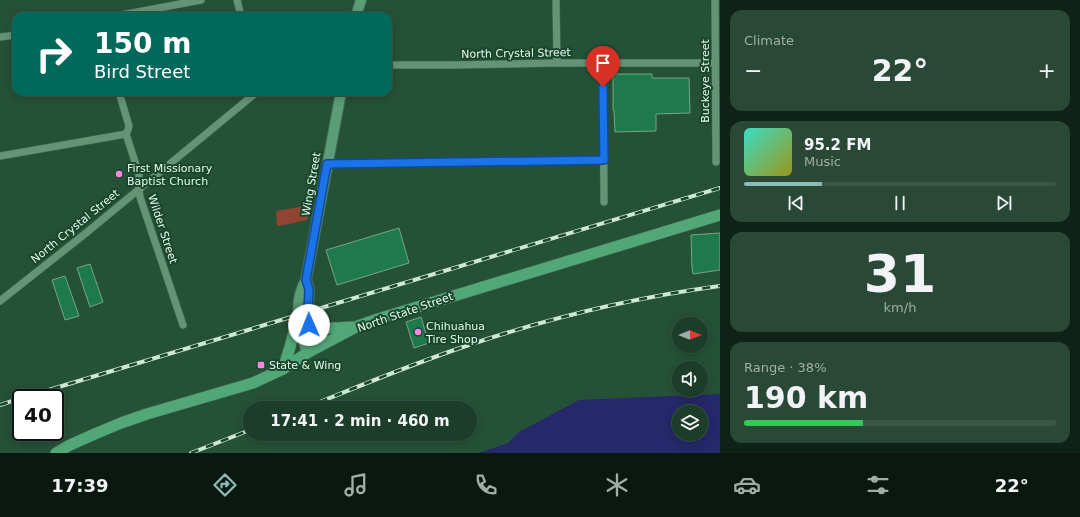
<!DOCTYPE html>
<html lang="en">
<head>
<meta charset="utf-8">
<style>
  :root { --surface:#1c3d29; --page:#294835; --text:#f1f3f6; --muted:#a0aea8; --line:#3a5646; --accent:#8bbbb9 }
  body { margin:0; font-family:"DejaVu Sans",sans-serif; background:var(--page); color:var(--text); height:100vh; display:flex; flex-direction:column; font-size:15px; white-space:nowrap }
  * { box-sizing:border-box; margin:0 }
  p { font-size:13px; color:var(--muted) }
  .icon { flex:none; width:22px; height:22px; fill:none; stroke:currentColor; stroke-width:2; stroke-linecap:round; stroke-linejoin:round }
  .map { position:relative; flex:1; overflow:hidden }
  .panel { display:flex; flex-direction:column; gap:10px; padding:10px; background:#0f2217; width:360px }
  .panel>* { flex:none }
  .top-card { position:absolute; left:12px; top:12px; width:380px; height:84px; border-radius:12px; box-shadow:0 2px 10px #0003,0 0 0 1px var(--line); background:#00695c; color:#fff; overflow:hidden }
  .needle { width:26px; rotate:90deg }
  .controls { position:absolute; left:672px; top:317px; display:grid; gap:8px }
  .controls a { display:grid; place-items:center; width:36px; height:36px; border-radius:50%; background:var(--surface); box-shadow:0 2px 10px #0003,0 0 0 1px var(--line); font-size:20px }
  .speed { position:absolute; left:12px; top:389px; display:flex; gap:8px; font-size:20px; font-weight:700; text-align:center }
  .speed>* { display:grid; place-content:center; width:52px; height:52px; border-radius:50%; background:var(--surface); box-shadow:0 2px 10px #0003,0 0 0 1px var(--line); line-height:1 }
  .speed .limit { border:2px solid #111; border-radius:6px; background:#fff; color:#111 }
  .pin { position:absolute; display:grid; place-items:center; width:34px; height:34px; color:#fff; margin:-41px -17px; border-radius:50% 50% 50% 0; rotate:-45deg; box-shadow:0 0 4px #0007 }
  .pin .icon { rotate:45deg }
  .me { position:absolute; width:44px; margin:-22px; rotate:359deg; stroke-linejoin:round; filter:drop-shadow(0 0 3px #0008) }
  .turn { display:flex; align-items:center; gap:14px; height:84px; padding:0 16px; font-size:18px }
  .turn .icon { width:52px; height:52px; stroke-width:2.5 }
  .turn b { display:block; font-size:28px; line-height:34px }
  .big { font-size:30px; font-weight:800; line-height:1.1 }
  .panel .card { flex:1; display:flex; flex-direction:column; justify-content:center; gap:6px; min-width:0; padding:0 14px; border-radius:12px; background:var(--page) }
  .panel .dial { align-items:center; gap:0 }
  .dial b { font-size:52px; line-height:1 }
  .song { display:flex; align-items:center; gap:12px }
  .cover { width:48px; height:48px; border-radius:6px; background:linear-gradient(135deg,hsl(170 70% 55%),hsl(60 70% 35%)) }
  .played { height:4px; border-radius:2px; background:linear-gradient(90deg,var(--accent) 25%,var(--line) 25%) }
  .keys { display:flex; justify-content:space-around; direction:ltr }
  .heat { display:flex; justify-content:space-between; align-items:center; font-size:22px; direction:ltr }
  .charge { height:6px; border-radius:3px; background:linear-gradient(90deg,#34c759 38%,var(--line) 0) }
  .trip { position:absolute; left:243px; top:401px; width:234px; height:40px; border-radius:20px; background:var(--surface); box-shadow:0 2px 10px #0003,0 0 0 1px var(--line); font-weight:800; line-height:40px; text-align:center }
  .tab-bar { display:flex; height:64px; justify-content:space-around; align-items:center; background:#0b1810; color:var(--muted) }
  .tab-bar .icon { width:28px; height:28px }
  .tab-bar .selected { color:var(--accent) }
  .tab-bar b { font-size:18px; color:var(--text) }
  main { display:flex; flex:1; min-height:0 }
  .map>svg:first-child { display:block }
  .green { fill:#914530 }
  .water { fill:#252869; fill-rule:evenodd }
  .building { fill:#1e7a4b; stroke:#76a587 }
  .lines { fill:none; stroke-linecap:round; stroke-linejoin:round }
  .street-casing { stroke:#446d58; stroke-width:8 }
  .secondary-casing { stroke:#446d58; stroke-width:12 }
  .primary-casing { stroke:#446d58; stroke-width:12 }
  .street { stroke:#659376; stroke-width:7 }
  .secondary { stroke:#5b9d76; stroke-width:10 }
  .primary { stroke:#52a777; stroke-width:11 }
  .rail-casing { stroke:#cee8d7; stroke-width:4 }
  .rail { stroke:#19462d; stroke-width:2.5; stroke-dasharray:8; stroke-linecap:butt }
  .route-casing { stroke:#114b97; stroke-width:10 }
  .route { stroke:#1a73e8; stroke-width:7 }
  .poi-dot { fill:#fd86e2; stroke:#19462d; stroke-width:1.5 }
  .labels { text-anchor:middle; stroke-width:4; stroke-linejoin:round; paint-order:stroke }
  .street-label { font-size:11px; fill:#e4fcec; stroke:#19462d }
  .poi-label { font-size:11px; fill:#e4fcec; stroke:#19462d; text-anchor:start }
</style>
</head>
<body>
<main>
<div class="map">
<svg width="720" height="453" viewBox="0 0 720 453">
  <rect width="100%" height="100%" fill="#255137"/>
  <!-- green -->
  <polygon class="green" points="310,205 307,220 279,226 277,225 276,211"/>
  <!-- water -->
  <path class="water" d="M720,394V453H479L508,443L519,432L579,400ZM679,412H701V434H679Z"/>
  <!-- building -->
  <g class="building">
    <polygon points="613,74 652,74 652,78 689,78 690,113 656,114 656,131 615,132 614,110 613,110"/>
    <polygon points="399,228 409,263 337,285 326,250"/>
    <polygon points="720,233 720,270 693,274 692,268 691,235"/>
    <polygon points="90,264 103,302 90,307 77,268"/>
    <polygon points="65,276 79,316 65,320 52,280"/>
    <polygon points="421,317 429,343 414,348 406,322"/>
  </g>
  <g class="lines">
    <defs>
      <g id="street">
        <polyline points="237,0 241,16"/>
        <polyline points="556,0 557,63"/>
        <polyline points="715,0 716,162"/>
        <polyline points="116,16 201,0"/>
        <polyline points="0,37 16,35"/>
        <polyline points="603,64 604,202"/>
        <polyline points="388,65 452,65 557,63 715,63"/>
        <polyline points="119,92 129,126 128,130 126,134 139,174 139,189 140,197 183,325"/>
        <polyline points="0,156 126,134"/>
        <polyline points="327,164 604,160"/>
        <polyline points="0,301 86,233 257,92"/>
      </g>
      <g id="secondary">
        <polyline points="356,16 361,0"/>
        <polyline points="306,280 309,289 308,312 310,340 313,348"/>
        <path d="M307,353C300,329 292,303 306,280L341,92"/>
      </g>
      <g id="primary">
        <path d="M308,312C309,315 311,318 313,321C322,332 341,327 353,327"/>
        <polyline points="283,369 290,347 298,315"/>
        <polyline points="56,453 70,445 97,433 121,423 147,414 253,383 283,369 307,353 358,326 378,319 720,215"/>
      </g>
    </defs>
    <!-- street casing -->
    <use href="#street" class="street-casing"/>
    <!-- secondary casing -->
    <use href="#secondary" class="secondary-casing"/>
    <!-- primary casing -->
    <use href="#primary" class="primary-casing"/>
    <!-- street -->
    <use href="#street" class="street"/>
    <!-- secondary -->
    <use href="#secondary" class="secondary"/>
    <!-- primary -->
    <use href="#primary" class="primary"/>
    <defs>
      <g id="rail">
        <polyline points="22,398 720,188"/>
        <polyline points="0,405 21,398"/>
        <path d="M305,408C362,385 419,361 478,342C557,316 638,297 720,286"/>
        <polyline points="191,453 250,430"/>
      </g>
    </defs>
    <!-- rail casing -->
    <use href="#rail" class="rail-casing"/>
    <!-- rail -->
    <use href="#rail" class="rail"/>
  </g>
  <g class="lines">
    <defs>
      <polyline id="route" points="309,325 308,312 309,289 306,280 327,164 604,160 603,87"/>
    </defs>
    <!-- route casing -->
    <use href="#route" class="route-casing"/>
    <!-- route -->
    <use href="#route" class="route"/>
  </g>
  <!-- markers -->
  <g class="poi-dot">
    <circle cx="119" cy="174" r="4"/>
    <circle cx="418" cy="332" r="4"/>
    <rect x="257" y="361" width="8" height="8" rx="2"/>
  </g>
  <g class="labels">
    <!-- street labels -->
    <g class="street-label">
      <text transform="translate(516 53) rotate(-1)" y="4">North Crystal Street</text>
      <text transform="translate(705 81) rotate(-90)" y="4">Buckeye Street</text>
      <text transform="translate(311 184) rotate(-80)" y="4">Wing Street</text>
      <text transform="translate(75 226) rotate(-39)" y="4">North Crystal Street</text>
      <text transform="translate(163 229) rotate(72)" y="4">Wilder Street</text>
      <text transform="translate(405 312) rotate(-19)" y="4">North State Street</text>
    </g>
    <!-- poi labels -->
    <g class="poi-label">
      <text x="127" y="172">First Missionary<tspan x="127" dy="13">Baptist Church</tspan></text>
      <text x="426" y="330">Chihuahua<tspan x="426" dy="13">Tire Shop</tspan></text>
      <text x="269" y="369">State &amp; Wing</text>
    </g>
  </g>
</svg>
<div class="controls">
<a><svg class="needle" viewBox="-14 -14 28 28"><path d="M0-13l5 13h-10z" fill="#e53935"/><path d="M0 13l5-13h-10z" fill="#a0aea8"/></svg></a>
<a><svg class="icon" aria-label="sound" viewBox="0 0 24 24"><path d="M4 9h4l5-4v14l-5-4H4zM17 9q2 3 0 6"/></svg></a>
<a><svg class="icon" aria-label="layers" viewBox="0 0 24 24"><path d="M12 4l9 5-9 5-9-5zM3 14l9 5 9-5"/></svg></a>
</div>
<div class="speed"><div class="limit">40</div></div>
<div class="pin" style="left:603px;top:87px;background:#d93025"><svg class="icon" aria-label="arrive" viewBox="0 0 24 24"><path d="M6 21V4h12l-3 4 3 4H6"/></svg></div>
<svg class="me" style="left:309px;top:325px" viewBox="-20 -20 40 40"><circle r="19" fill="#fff"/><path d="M0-13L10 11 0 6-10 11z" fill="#1a73e8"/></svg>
<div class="trip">17:41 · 2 min · 460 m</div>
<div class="top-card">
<div class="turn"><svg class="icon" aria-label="right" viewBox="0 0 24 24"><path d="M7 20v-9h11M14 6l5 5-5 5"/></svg><div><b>150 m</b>Bird Street</div></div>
</div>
</div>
<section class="panel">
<div class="card"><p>Climate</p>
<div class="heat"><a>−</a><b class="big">22°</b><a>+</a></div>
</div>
<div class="card">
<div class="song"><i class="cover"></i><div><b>95.2 FM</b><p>Music</p></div></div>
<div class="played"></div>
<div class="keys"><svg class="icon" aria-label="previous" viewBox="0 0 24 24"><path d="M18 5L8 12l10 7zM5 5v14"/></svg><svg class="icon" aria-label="pause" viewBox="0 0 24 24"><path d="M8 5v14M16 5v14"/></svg><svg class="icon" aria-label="next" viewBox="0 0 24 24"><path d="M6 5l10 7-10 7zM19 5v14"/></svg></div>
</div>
<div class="card dial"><b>31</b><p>km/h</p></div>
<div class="card"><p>Range · 38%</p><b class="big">190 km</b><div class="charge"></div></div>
</section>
</main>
<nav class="tab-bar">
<b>17:39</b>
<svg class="icon selected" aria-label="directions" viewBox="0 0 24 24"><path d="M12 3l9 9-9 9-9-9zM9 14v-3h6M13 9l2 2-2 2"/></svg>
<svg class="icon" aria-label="music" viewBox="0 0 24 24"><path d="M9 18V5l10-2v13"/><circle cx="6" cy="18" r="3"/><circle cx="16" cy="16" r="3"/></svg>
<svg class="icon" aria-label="phone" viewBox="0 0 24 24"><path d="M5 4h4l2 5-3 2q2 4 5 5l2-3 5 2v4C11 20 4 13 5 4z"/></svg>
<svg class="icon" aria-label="climate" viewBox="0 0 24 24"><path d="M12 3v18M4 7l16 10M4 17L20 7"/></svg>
<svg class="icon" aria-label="car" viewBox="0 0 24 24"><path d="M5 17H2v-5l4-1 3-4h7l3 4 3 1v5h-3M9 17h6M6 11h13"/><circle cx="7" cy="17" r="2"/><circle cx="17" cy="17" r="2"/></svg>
<svg class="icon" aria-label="filters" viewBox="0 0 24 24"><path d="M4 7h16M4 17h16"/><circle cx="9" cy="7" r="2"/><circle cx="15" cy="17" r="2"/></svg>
<b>22°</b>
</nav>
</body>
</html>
